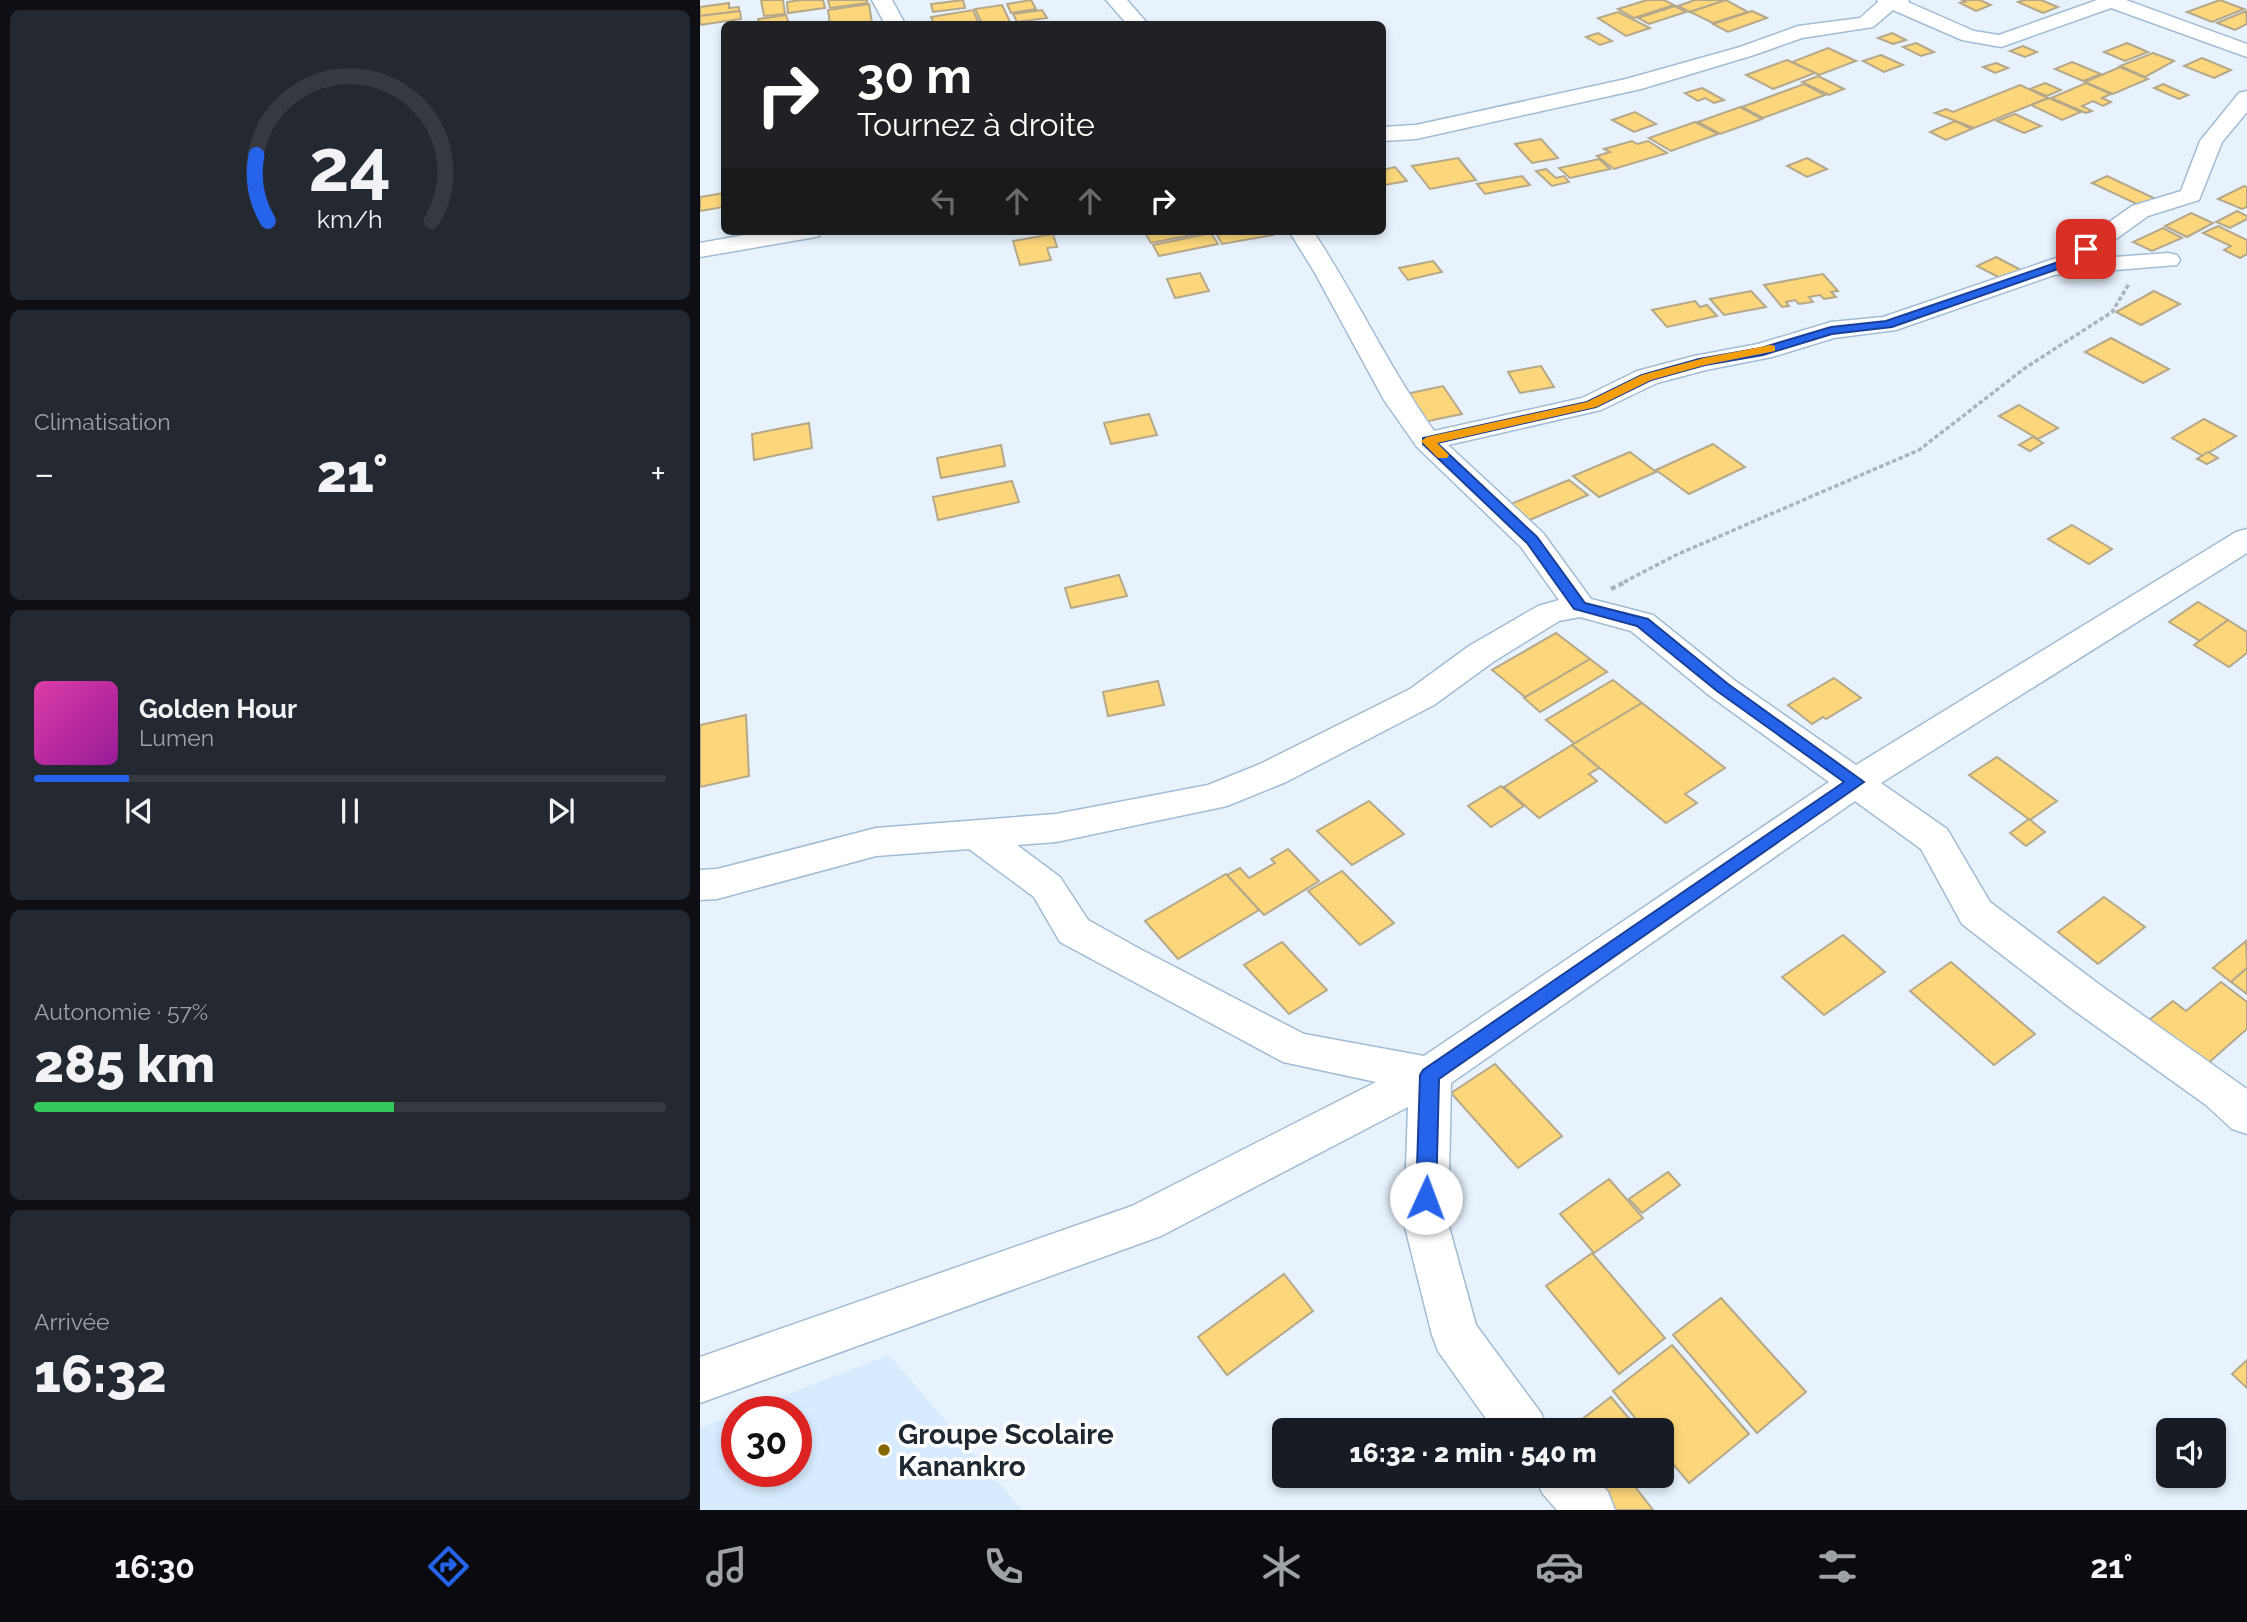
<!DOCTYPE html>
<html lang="fr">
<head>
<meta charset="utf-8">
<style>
  :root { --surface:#171b24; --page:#242831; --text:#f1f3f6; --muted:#9ea1a6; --line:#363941; --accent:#2563eb }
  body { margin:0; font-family:Raleway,sans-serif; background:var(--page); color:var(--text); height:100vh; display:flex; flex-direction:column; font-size:26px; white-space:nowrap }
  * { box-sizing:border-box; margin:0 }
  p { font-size:23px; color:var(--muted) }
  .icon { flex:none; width:38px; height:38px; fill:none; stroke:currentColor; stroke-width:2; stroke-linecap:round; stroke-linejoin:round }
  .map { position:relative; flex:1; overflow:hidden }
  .drawer { display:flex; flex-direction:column; gap:10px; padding:10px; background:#0d0f14; width:700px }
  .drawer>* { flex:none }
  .banner { position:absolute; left:21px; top:21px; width:665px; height:214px; border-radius:10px; box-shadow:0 4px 10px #0003; background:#202124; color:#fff; overflow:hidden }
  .fabs { position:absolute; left:1456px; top:1418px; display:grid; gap:14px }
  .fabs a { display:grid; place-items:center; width:70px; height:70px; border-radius:10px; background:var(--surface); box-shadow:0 4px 10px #0003; font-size:35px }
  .speed { position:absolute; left:21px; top:1396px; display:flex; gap:14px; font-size:35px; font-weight:700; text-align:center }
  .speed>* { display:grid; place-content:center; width:91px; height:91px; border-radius:50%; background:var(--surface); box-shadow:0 4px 10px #0003; line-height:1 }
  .speed .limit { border:10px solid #d22; background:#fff; color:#111 }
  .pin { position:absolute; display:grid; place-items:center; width:60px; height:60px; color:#fff; margin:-30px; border-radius:14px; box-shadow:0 4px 10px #0006 }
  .me { position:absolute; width:77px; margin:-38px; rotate:2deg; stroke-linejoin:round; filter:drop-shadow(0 0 5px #0008) }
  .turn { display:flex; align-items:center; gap:24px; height:147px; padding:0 21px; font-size:32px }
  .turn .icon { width:91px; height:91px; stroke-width:2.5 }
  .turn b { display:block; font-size:49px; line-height:60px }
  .lanes { display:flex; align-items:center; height:66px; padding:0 21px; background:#0003; justify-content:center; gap:35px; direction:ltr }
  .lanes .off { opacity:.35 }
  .big { font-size:52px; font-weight:800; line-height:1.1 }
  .drawer .card { flex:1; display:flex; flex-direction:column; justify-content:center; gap:10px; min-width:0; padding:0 24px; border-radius:10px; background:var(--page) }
  .drawer .dial { align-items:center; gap:0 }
  .dial svg { height:182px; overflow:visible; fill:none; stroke:var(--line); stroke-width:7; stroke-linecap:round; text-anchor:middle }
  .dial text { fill:var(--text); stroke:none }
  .song { display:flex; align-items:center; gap:21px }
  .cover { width:84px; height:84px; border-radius:10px; background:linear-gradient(135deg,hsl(320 70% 55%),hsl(300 70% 35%)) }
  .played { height:7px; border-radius:4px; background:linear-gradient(90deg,var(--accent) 15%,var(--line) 15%) }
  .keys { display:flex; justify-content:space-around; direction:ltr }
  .heat { display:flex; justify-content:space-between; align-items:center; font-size:38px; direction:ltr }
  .charge { height:10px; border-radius:5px; background:linear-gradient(90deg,#34c759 57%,var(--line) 0) }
  .trip { position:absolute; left:572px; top:1418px; width:402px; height:70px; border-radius:10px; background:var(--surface); box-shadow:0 4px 10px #0003; font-weight:800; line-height:70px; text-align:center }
  .tab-bar { display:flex; height:112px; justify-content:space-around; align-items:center; background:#090b0e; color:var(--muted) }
  .tab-bar .icon { width:49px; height:49px }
  .tab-bar .active { color:var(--accent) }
  .tab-bar b { font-size:32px; color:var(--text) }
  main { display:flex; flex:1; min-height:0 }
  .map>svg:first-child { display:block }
  .built { fill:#d7ebfe }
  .building { fill:#fcd67a; stroke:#b5a88a; stroke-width:2 }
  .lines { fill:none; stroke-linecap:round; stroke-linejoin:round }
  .street-casing { stroke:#a1bcd4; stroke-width:3 }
  .path-far1 { stroke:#a9b4be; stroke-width:3.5; stroke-dasharray:4.5 2.5; stroke-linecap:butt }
  .path { stroke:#a9b4be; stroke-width:4.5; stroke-dasharray:5 3.5; stroke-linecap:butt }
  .street { fill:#fff; fill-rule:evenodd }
  .route { fill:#2563eb; stroke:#184099; stroke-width:2 }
  .slow { fill:#f59e0b }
  .poi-dot { fill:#866600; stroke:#fefefe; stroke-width:2.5 }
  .labels { text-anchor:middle; stroke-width:7; stroke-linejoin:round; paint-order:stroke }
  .near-poi-label { font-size:28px; font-weight:bold; fill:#1d2831; stroke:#fefefe; text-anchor:start }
</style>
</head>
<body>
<main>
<section class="drawer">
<div class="card dial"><svg viewBox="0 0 100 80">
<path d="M14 69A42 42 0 1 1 86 69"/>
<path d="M14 69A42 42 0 0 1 9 40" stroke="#2563eb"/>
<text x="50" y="56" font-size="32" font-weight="700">24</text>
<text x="50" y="72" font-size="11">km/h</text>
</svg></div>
<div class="card"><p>Climatisation</p>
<div class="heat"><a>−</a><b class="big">21°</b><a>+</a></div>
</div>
<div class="card">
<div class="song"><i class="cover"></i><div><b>Golden Hour</b><p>Lumen</p></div></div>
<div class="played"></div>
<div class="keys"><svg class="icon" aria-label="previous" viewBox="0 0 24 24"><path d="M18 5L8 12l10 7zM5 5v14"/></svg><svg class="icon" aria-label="pause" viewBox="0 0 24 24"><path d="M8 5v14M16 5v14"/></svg><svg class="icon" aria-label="next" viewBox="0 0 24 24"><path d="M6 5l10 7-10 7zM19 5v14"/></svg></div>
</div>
<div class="card"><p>Autonomie · 57%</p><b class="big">285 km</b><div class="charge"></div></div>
<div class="card"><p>Arrivée</p><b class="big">16:32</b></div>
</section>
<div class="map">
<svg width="1547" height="1510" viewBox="0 0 1547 1510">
  <rect width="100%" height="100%" fill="#e7f2fc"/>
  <!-- built -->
  <polygon class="built" points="189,1355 322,1510 0,1510 0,1428 37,1414 37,1472 96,1472 96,1412 41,1412"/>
  <!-- building -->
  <g class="building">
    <polygon points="61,0 83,0 85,14 64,16"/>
    <polygon points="101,0 123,0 125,8 88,13 87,2"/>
    <polygon points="128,0 167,0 167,3 130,8"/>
    <polygon points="263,0 265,8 233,12 231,4"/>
    <polygon points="331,0 336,9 311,13 307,4"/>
    <polygon points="947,0 964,0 974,5 934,18 918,9"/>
    <polygon points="995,0 1026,0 990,12 978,6"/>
    <polygon points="1026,0 1048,12 1013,23 990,12"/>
    <polygon points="1261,0 1280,0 1291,5 1276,11 1260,3 1265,2"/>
    <polygon points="1324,0 1341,0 1358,7 1343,13 1318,2"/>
    <polygon points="1520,0 1544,9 1512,22 1487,12"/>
    <polygon points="29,3 29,8 39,7 39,11 0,16 0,7"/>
    <polygon points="169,4 172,23 130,24 128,10"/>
    <polygon points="302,5 311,24 282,24 275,9"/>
    <polygon points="975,6 986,12 949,24 938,18"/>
    <polygon points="273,10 279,24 234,24 231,17"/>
    <polygon points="342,10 347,18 317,22 313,14"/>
    <polygon points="40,11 41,19 0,25 0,16"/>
    <polygon points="1052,11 1067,18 1028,32 1013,24"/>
    <polygon points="1546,11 1547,24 1535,30 1517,23"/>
    <polygon points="918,12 950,28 926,36 898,18"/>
    <polygon points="86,15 89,24 59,24 58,19"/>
    <polygon points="898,33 912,41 900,45 886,37"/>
    <polygon points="1192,33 1206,40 1193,44 1178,38"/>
    <polygon points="1216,43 1234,52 1221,56 1203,47"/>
    <polygon points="1427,43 1448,52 1425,61 1404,52"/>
    <polygon points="1323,46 1337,52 1325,57 1310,51"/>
    <polygon points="1128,48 1156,61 1119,75 1092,62"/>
    <polygon points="1453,53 1474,61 1445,77 1420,66"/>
    <polygon points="1181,55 1203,65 1184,72 1163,61"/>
    <polygon points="1502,58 1531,70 1514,78 1484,66"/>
    <polygon points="1087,60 1115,73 1073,89 1046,75"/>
    <polygon points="1372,62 1401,74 1383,81 1355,69"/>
    <polygon points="1296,63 1308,68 1295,73 1283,67"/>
    <polygon points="1420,67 1448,79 1413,94 1385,82"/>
    <polygon points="1118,76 1144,89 1129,95 1102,82"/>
    <polygon points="1345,83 1361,90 1347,96 1330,89"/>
    <polygon points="1386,83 1411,94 1402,98 1411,102 1403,106 1393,101 1382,106 1392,111 1386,113 1351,98"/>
    <polygon points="1104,84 1125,95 1063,118 1042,107"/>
    <polygon points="1463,84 1488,95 1479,99 1454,88"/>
    <polygon points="1320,85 1348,98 1274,128 1235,113 1246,109 1253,112"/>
    <polygon points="1002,88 1024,100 1014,103 1005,98 998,101 985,93"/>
    <polygon points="1349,98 1381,112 1362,120 1331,105"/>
    <polygon points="1040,107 1062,119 1020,134 998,122"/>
    <polygon points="935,112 956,124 934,132 912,120"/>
    <polygon points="1315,114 1341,126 1324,133 1297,121"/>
    <polygon points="1255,121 1272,129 1246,140 1230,132"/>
    <polygon points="995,122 1018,134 971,151 949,138"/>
    <polygon points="841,139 858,158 832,163 815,144"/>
    <polygon points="932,141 937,144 948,141 967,153 914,169 897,156 910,152 904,149"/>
    <polygon points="758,158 776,180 730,189 712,166"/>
    <polygon points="1107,158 1127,169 1107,177 1087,166"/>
    <polygon points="899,159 910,169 870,178 859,168"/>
    <polygon points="695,167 707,181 685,185 682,182 682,170"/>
    <polygon points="846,169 856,178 864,176 869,182 852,186 836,171"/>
    <polygon points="822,176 830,185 785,194 777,184"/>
    <polygon points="1407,176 1458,200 1443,207 1392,183"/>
    <polygon points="1544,186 1547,187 1547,207 1542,209 1518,199"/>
    <polygon points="24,193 24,207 0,211 0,197"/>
    <polygon points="1537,211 1547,216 1547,219 1530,228 1516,222"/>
    <polygon points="1491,213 1513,223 1487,237 1465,226"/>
    <polygon points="1518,226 1547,240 1547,254 1540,258 1524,250 1531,246 1503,233"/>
    <polygon points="1463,228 1482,238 1452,251 1433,242"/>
    <polygon points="444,231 501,231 502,233 451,243"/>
    <polygon points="515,231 571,231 573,235 522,244"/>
    <polygon points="511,233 518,244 459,256 453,245"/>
    <polygon points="353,234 357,247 347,248 351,260 320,265 313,241"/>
    <polygon points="1296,257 1323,271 1304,280 1277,266"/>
    <polygon points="733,261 742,272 708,280 699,268"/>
    <polygon points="500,273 509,291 475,298 467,279"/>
    <polygon points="1123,274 1138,291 1131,292 1136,297 1124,299 1120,295 1109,297 1113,302 1099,304 1095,300 1086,302 1089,306 1082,307 1064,285"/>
    <polygon points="1051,291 1066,307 1024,315 1010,299"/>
    <polygon points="1454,291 1480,304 1441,325 1416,312"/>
    <polygon points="995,301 1000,307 1007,305 1017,316 967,327 952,310"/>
    <polygon points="1411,338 1469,369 1443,383 1385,352"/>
    <polygon points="841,366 854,387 820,393 808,372"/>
    <polygon points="743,386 762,414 724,422 706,394"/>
    <polygon points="1319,405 1358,428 1338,439 1299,416"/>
    <polygon points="449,414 457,435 411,444 404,423"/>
    <polygon points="1504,419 1536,436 1503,456 1472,438"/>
    <polygon points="109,423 112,448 54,460 52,434"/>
    <polygon points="1333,437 1343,443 1330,451 1319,445"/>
    <polygon points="1013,444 1045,467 989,494 956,470"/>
    <polygon points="301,445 305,466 241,478 237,458"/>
    <polygon points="930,452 956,472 899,497 873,476"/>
    <polygon points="1508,452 1518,458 1507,464 1497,459"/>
    <polygon points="869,480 888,495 825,522 806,506"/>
    <polygon points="312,481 319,502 238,520 233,497"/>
    <polygon points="1372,525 1412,549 1389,564 1348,539"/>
    <polygon points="419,575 427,596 371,608 365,588"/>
    <polygon points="1498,602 1528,620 1500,641 1469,622"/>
    <polygon points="1528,620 1547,632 1547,653 1529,667 1494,645"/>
    <polygon points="856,633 890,659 825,697 792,670"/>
    <polygon points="890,659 907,672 840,712 824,698"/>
    <polygon points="1134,678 1161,698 1126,719 1123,717 1112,724 1088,705"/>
    <polygon points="913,680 942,703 875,744 846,720"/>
    <polygon points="458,681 464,705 408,716 403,692"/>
    <polygon points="942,703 1025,768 985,794 997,803 966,823 872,745"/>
    <polygon points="46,715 49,776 0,787 0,725"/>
    <polygon points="872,745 899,768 889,774 897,781 839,818 804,787"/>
    <polygon points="1297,757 1357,801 1330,820 1269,775"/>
    <polygon points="801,786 824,806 791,827 768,806"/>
    <polygon points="669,801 704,834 652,865 617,831"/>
    <polygon points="1329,819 1345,832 1326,846 1310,833"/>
    <polygon points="588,849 619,881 564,915 527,875 540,868 549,878 575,863 571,859"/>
    <polygon points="642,871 694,923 660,945 608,891"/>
    <polygon points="526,874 559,910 478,959 445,921"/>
    <polygon points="1404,897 1445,927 1398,964 1358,932"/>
    <polygon points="1143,935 1185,972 1124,1015 1082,977"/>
    <polygon points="1546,941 1547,968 1531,982 1513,968"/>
    <polygon points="582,942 627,990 589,1014 544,965"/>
    <polygon points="1251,962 1335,1034 1294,1065 1210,991"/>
    <polygon points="1547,968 1547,994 1531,982"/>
    <polygon points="1521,982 1547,1002 1547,1029 1506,1065 1449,1020 1473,1001 1486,1011"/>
    <polygon points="795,1064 862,1136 818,1168 751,1093"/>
    <polygon points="968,1172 980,1185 942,1213 929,1199"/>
    <polygon points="909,1179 943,1218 894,1253 860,1214"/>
    <polygon points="892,1253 965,1338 919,1374 846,1286"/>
    <polygon points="584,1274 613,1311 527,1375 498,1337"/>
    <polygon points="1021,1298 1106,1392 1057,1433 973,1335"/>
    <polygon points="972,1345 1049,1434 989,1483 962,1451 962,1430 945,1430 913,1391"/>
    <polygon points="1547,1360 1547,1388 1532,1374"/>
    <polygon points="911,1397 937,1428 935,1430 889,1430 881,1420"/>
    <polygon points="887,1475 926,1475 953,1510 914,1510"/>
  </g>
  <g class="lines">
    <defs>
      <g id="street">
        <polygon points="172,0 192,0 205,24 185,24"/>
        <polygon points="406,0 427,0 448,24 427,24"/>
        <polygon points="1177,0 1209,0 1208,2 1274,31 1299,35 1397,0 1426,0 1547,44 1547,57 1411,8 1301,47 1262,40 1193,10 1173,27 1102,38 1054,55 941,89 716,139 682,141 682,127 716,125 926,79 1040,47 1098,26 1160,18 1178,2"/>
        <path d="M1547,91V112L1522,142L1499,200L1448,216L1388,259L1468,253L1477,255L1480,260L1477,265L1354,275L1196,330L1134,338L1072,357L1006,370L957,383L901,410L748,445L843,533L891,599L953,615L1034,680L1156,765L1536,532L1547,529V553L1181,783L1247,829L1290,902L1400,985L1547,1089V1134L1532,1129L1506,1105L1372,1009L1262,924L1221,849L1155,801L751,1083L748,1223L776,1325L841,1413L848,1430H794L738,1351L732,1335L704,1223L708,1107L461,1236L0,1403V1357L432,1206L676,1082L583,1062L360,942L334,897L269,849L176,856L17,899L0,900V870L17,869L176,828L356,814L508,785L560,764L710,689L769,646L838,606L859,600L821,547L717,447L684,400L615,273L589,231H613C656,296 689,368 734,431L882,398L937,371L994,356L1058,344L1131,322L1183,317L1359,257L1432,206L1481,191L1500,141L1539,93ZM880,617L931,631L1010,696L1129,782L724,1056L604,1034L440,949L388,920L360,877L317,845L356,842L527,806L586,782L734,705L793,662L859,621Z"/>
        <polygon points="67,231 122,231 119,236 110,238 0,257 0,243"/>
        <polygon points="835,1475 893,1475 908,1492 915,1510 857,1510 842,1493"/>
      </g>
    </defs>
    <!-- street casing -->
    <use href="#street" class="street-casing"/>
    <!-- path-far1 -->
    <polyline class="path-far1" points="924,582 976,555 1219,450 1325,368 1412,312 1429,284"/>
    <!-- path -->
    <polyline class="path" points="911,589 927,581"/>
    <!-- street -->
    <use href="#street" class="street"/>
  </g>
  <!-- route -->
  <polygon class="route" points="1382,247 1392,249 1372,264 1192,327 1132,334 1063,355 1005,365 951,380 896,407 737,443 837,537 885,603 948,619 1028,684 1164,782 739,1079 736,1198 733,1205 726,1207 719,1205 716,1198 720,1075 723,1070 1144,782 1017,691 937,626 874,609 827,543 723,444 723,438 887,402 942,375 999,359 1061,348 1131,327 1186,321 1364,260"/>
  <!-- slow -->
  <polygon class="slow" points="1071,345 1075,346 1075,351 1005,365 951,380 896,407 737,443 749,455 747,458 738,458 721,441 727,437 887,402 942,375 1004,358"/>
  <!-- markers -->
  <circle class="poi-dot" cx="184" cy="1450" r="7"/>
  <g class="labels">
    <!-- near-poi labels -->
    <g class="near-poi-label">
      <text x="198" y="1444">Groupe Scolaire<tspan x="198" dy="32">Kanankro</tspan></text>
    </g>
  </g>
</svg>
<div class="fabs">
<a><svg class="icon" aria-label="sound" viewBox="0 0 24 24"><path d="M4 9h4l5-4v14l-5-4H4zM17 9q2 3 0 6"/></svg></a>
</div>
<div class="speed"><div class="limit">30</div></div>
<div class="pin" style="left:1386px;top:249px;background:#d93025"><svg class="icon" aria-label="arrive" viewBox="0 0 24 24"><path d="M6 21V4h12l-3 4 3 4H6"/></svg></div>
<svg class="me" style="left:726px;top:1198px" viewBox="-20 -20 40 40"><circle r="19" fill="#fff"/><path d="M0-13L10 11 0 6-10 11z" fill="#2563eb"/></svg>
<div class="trip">16:32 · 2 min · 540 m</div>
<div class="banner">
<div class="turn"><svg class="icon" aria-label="right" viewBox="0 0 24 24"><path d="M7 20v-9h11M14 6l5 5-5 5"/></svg><div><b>30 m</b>Tournez à droite</div></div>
<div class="lanes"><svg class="icon off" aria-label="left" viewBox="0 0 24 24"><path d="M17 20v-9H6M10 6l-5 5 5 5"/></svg><svg class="icon off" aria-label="ahead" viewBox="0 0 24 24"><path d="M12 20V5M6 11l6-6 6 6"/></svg><svg class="icon off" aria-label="ahead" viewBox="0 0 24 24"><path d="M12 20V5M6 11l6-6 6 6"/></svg><svg class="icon" aria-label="right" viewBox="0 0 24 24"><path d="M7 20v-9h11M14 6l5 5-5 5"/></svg></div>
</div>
</div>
</main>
<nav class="tab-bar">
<b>16:30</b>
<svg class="icon active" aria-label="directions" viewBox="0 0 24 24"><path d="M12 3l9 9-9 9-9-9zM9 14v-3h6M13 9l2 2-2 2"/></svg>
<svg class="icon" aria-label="music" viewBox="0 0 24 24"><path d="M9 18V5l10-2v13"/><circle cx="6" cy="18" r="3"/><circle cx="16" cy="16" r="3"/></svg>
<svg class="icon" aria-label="phone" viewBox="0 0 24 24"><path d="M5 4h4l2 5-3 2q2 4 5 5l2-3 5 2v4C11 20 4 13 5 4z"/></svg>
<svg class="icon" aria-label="climate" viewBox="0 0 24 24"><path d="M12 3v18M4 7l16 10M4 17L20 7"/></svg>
<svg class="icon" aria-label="car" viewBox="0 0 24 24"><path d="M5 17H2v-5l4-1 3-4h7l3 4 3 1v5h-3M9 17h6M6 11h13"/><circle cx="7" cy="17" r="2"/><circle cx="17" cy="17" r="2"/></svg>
<svg class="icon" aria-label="filters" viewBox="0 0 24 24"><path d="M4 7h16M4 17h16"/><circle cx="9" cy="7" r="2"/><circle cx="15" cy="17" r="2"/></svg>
<b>21°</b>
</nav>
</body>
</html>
